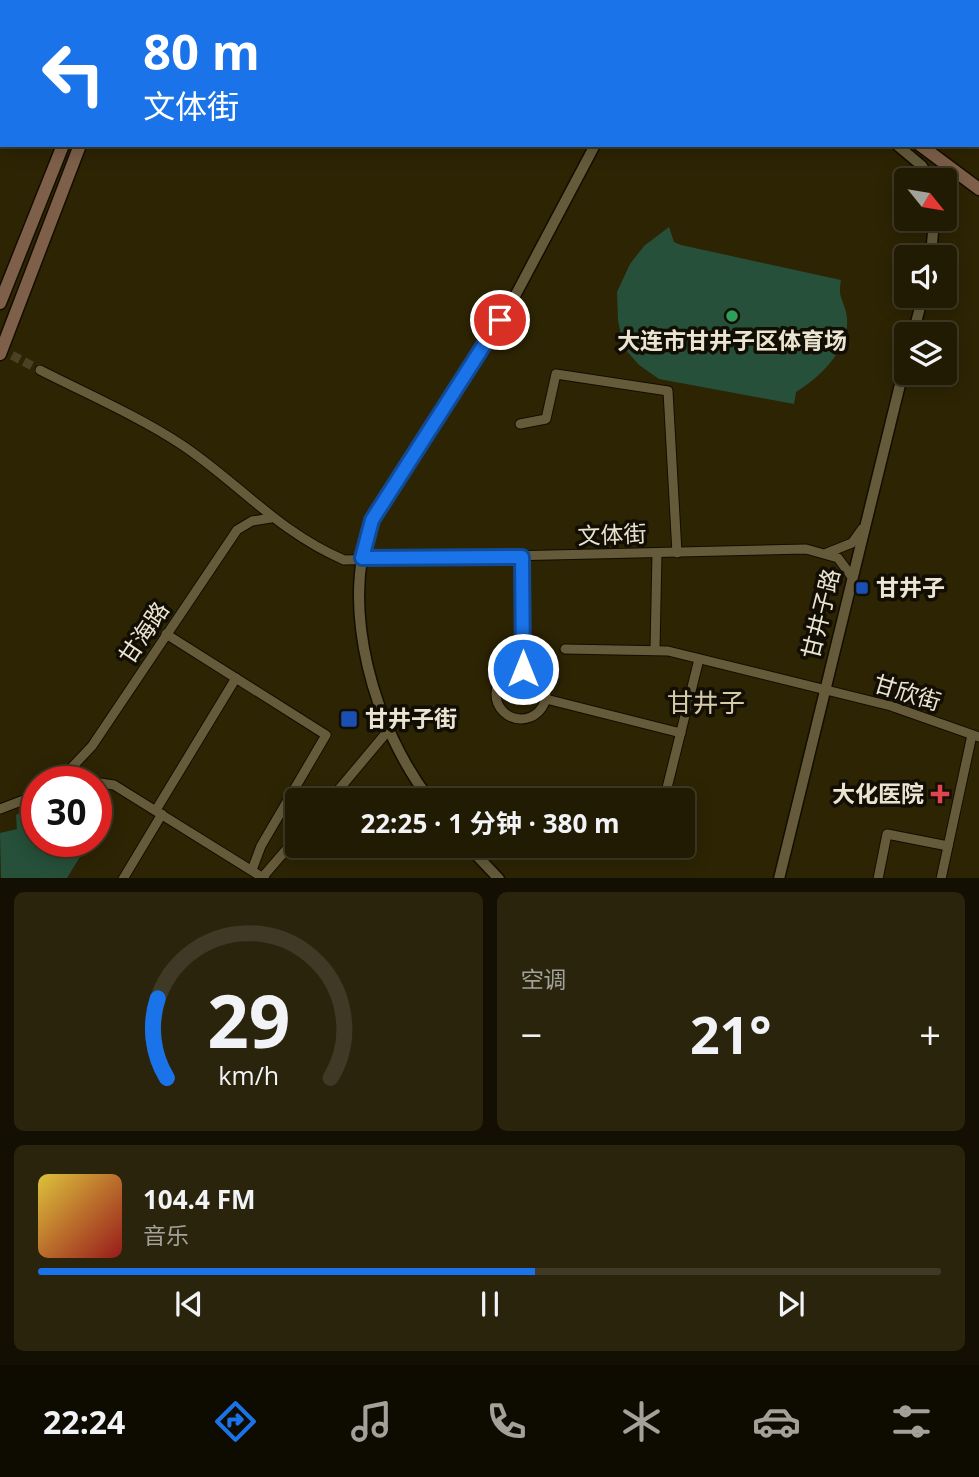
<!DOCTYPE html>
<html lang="zh">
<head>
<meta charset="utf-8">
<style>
  :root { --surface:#221b03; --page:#2a240d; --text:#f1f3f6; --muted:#a2a19a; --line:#3f3925; --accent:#1a73e8 }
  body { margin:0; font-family:"Open Sans","Noto Sans SC",sans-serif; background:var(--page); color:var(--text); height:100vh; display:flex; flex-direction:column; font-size:26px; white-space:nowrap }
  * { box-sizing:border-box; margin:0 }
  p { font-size:23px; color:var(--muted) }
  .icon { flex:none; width:38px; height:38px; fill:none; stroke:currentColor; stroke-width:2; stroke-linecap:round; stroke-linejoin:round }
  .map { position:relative; height:878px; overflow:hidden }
  .side { display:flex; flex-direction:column; gap:14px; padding:14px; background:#130f02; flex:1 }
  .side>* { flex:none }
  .guide { position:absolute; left:0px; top:0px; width:980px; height:147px; box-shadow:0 4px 18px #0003,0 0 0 2px var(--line); background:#1a73e8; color:#fff; overflow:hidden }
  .needle { width:46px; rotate:120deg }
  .fabs { position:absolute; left:894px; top:168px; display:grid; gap:14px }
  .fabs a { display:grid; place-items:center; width:63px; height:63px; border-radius:7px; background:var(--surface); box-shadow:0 4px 18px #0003,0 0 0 2px var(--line); font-size:35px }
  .speed { position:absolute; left:21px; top:766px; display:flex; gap:14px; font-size:35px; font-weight:700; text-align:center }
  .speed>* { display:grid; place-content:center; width:91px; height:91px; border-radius:50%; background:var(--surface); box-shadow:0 4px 18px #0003,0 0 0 2px var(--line); line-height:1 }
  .speed .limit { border:10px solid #d22; background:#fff; color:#111 }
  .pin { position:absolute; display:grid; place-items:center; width:60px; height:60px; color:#fff; margin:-30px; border:4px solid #fff; border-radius:50%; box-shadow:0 2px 7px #0007 }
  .me { position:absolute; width:77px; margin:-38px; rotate:0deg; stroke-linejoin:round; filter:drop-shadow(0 0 5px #0008) }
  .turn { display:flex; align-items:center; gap:24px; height:147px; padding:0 28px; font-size:32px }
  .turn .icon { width:91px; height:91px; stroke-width:2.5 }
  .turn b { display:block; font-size:49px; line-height:60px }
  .big { font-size:52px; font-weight:700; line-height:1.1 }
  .side .card { flex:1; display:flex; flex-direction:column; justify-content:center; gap:10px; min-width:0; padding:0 24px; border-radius:10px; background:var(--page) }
  .side .dial { align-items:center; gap:0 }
  .dial svg { height:182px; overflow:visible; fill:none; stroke:var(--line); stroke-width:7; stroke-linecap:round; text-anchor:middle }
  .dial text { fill:var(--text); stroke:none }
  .song { display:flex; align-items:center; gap:21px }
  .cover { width:84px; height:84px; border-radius:10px; background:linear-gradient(135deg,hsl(50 70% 55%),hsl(0 70% 35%)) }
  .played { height:7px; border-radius:4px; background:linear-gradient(90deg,var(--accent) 55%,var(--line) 55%) }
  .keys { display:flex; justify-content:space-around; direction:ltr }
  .heat { display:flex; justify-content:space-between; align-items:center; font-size:38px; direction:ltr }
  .side .tiles { flex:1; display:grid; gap:14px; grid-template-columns:1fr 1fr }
  .card:last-child { grid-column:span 2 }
  .trip { position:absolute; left:285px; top:788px; width:410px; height:70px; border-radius:7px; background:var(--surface); box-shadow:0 4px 18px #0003,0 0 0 2px var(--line); font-weight:700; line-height:70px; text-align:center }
  .tab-bar { display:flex; height:112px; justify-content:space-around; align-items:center; background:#0e0b01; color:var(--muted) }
  .tab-bar .icon { width:49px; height:49px }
  .tab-bar .on { color:var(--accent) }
  .tab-bar b { font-size:32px; color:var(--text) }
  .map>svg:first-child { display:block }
  .green { fill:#26503a }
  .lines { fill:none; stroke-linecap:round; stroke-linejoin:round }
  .minor-tunnel { stroke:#494123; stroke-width:9; stroke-dasharray:9 4.5; stroke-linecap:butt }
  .minor-casing { stroke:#140d00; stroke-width:11 }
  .tertiary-casing { stroke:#140d00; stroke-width:13 }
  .secondary-casing { stroke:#140d00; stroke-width:15 }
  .minor { stroke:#655b3b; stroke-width:9 }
  .tertiary { stroke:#655b3b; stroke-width:10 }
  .secondary { stroke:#7e604a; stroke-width:12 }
  .route-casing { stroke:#114b97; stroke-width:18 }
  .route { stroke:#1a73e8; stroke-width:12 }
  .leisure-dot { fill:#2e9e5b; stroke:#120e03; stroke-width:2.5 }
  .transit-dot { fill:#1a4fb4; stroke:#120e03; stroke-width:2.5 }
  .health-dot { fill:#e0444e; stroke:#120e03; stroke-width:2.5 }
  .labels { text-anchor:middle; stroke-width:7; stroke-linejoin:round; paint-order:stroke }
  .poi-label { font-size:23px; font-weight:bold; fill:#eae4d3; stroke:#120e03; text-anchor:start }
  .street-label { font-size:23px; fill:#eae4d3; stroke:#120e03 }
  .quarter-label { font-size:26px; fill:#d6cba8; stroke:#120e03 }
</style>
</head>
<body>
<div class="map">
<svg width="979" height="879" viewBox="0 0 979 879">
  <rect width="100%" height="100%" fill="#2d2404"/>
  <!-- green -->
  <g class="green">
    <path d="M669,227L674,242L681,245L841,280C838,298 842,296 846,312C854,345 821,377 796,392L794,404L659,379L639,365L623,347L618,320L617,292L630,264L644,246Z"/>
    <polygon points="37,804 37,842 89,842 67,878 1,878 0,833 17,829 16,815"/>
  </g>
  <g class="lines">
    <!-- minor-tunnel -->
    <polyline class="minor-tunnel" points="0,349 40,370"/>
    <defs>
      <g id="minor">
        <polyline points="512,0 516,2"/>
        <polyline points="926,0 926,2"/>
        <path d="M40,370C87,394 138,416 182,445C240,484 277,531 344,560L806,549L838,558L852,577"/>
        <polyline points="520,424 546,419 556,374 668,391 677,553"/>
        <polyline points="827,553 852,543 862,529"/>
        <polyline points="522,557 523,669"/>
        <polyline points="166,634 326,735 261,846 252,870"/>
        <polyline points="565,649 668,651 891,706 979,737"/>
        <polyline points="655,649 657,553"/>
        <circle cx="521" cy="694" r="25"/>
        <polyline points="546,699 681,733"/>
        <polyline points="65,778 114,785 265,879"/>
        <polyline points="58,782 92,746 237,530 252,521 271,518"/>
        <polyline points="330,800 387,732"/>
        <polyline points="664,800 699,659"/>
        <polyline points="0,809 37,795"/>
        <polyline points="156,810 236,678"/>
        <polyline points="123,879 162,814"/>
        <polyline points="261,879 298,836"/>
        <polyline points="878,879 887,834 948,846"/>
        <polyline points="941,879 972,735"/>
      </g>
      <g id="tertiary">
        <polyline points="689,0 692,2"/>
        <polyline points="671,2 672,0"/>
        <polyline points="897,145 922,166 929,180"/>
        <polyline points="931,257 934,219"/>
        <polyline points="913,334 923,296"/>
        <path d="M430,800C374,727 339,609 372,520L514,298L595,145"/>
        <polyline points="467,845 499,879"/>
        <polyline points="779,879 906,360"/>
      </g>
      <g id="secondary">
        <polyline points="123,2 124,0"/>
        <polyline points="136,2 137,0"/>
        <polyline points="920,145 979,189"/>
        <polyline points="0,303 63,145"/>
        <polyline points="0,354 80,145"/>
      </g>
    </defs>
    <!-- minor casing -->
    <use href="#minor" class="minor-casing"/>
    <!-- tertiary casing -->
    <use href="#tertiary" class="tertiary-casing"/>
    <!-- secondary casing -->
    <use href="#secondary" class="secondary-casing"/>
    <!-- minor -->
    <use href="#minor" class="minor"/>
    <!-- tertiary -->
    <use href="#tertiary" class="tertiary"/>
    <!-- secondary -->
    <use href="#secondary" class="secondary"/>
  </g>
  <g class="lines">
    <defs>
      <polyline id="route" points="500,320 372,520 362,558 522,557 523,669"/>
    </defs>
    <!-- route casing -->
    <use href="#route" class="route-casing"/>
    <!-- route -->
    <use href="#route" class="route"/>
  </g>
  <!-- markers -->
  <circle class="leisure-dot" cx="732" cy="316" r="7"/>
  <g class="transit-dot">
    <rect x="855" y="581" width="14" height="14" rx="3.5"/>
    <rect x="340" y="710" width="18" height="18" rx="3.5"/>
  </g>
  <path class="health-dot" d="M936.5 783.5h7v7h7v7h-7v7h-7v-7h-7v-7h7z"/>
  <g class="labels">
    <!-- poi labels -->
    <g class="poi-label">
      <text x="732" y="349" text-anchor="middle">大连市甘井子区体育场</text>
      <text x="876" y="596">甘井子</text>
      <text x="365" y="727">甘井子街</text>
      <text x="924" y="802" text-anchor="end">大化医院</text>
    </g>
    <!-- street labels -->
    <g class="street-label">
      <text transform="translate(612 535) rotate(-2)" y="8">文体街</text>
      <text transform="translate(821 614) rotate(-76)" y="8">甘井子路</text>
      <text transform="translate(144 633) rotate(-56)" y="8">甘海路</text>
      <text transform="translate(907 693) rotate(17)" y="8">甘欣街</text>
    </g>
    <!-- quarter labels -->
    <g class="quarter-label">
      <text x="706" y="712">甘井子</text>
    </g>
  </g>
</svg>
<div class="fabs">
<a><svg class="needle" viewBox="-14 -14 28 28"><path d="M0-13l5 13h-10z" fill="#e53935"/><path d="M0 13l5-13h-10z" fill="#a2a19a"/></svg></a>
<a><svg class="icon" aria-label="sound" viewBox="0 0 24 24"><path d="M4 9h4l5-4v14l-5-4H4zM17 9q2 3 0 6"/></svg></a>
<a><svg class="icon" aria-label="layers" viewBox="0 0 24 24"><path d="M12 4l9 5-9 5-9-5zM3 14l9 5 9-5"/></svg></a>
</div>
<div class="speed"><div class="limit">30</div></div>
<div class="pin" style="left:500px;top:320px;background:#d93025"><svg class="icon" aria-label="arrive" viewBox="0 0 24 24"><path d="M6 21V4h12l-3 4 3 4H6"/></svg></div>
<svg class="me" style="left:523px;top:669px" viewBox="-20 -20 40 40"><circle r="17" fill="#1a73e8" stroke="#fff" stroke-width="3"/><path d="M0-11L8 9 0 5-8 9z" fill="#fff"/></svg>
<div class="trip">22:25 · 1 分钟 · 380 m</div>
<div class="guide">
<div class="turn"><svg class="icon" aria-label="left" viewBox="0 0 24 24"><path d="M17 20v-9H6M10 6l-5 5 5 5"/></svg><div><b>80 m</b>文体街</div></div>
</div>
</div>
<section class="side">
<div class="tiles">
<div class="card dial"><svg viewBox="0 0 100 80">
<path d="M14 69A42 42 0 1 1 86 69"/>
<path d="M14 69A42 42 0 0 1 10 34" stroke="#1a73e8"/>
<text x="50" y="56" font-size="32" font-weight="700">29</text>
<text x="50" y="72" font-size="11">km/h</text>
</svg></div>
<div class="card"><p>空调</p>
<div class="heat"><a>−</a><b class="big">21°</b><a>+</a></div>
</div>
<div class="card">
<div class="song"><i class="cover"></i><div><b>104.4 FM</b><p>音乐</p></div></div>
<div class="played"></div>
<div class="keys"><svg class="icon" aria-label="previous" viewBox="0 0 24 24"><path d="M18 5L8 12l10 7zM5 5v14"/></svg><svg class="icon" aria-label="pause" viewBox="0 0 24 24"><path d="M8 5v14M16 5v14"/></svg><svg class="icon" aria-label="next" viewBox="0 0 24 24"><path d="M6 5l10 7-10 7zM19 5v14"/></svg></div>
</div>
</div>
</section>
<nav class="tab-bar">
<b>22:24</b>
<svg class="icon on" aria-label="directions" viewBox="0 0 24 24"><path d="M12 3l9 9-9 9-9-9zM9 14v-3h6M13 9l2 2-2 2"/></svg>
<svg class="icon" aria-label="music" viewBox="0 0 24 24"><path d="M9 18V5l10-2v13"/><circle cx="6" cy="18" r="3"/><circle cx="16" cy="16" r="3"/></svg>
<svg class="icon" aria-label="phone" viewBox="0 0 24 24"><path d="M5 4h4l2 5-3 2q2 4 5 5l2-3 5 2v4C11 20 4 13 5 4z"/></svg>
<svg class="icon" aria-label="climate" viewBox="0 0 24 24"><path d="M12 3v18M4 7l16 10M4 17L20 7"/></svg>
<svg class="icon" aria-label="car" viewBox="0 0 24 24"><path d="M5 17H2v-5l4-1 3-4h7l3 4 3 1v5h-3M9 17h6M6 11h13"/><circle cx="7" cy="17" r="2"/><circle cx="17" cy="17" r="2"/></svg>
<svg class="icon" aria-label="filters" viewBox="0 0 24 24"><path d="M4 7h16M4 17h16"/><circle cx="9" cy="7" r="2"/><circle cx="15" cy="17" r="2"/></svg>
</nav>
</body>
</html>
